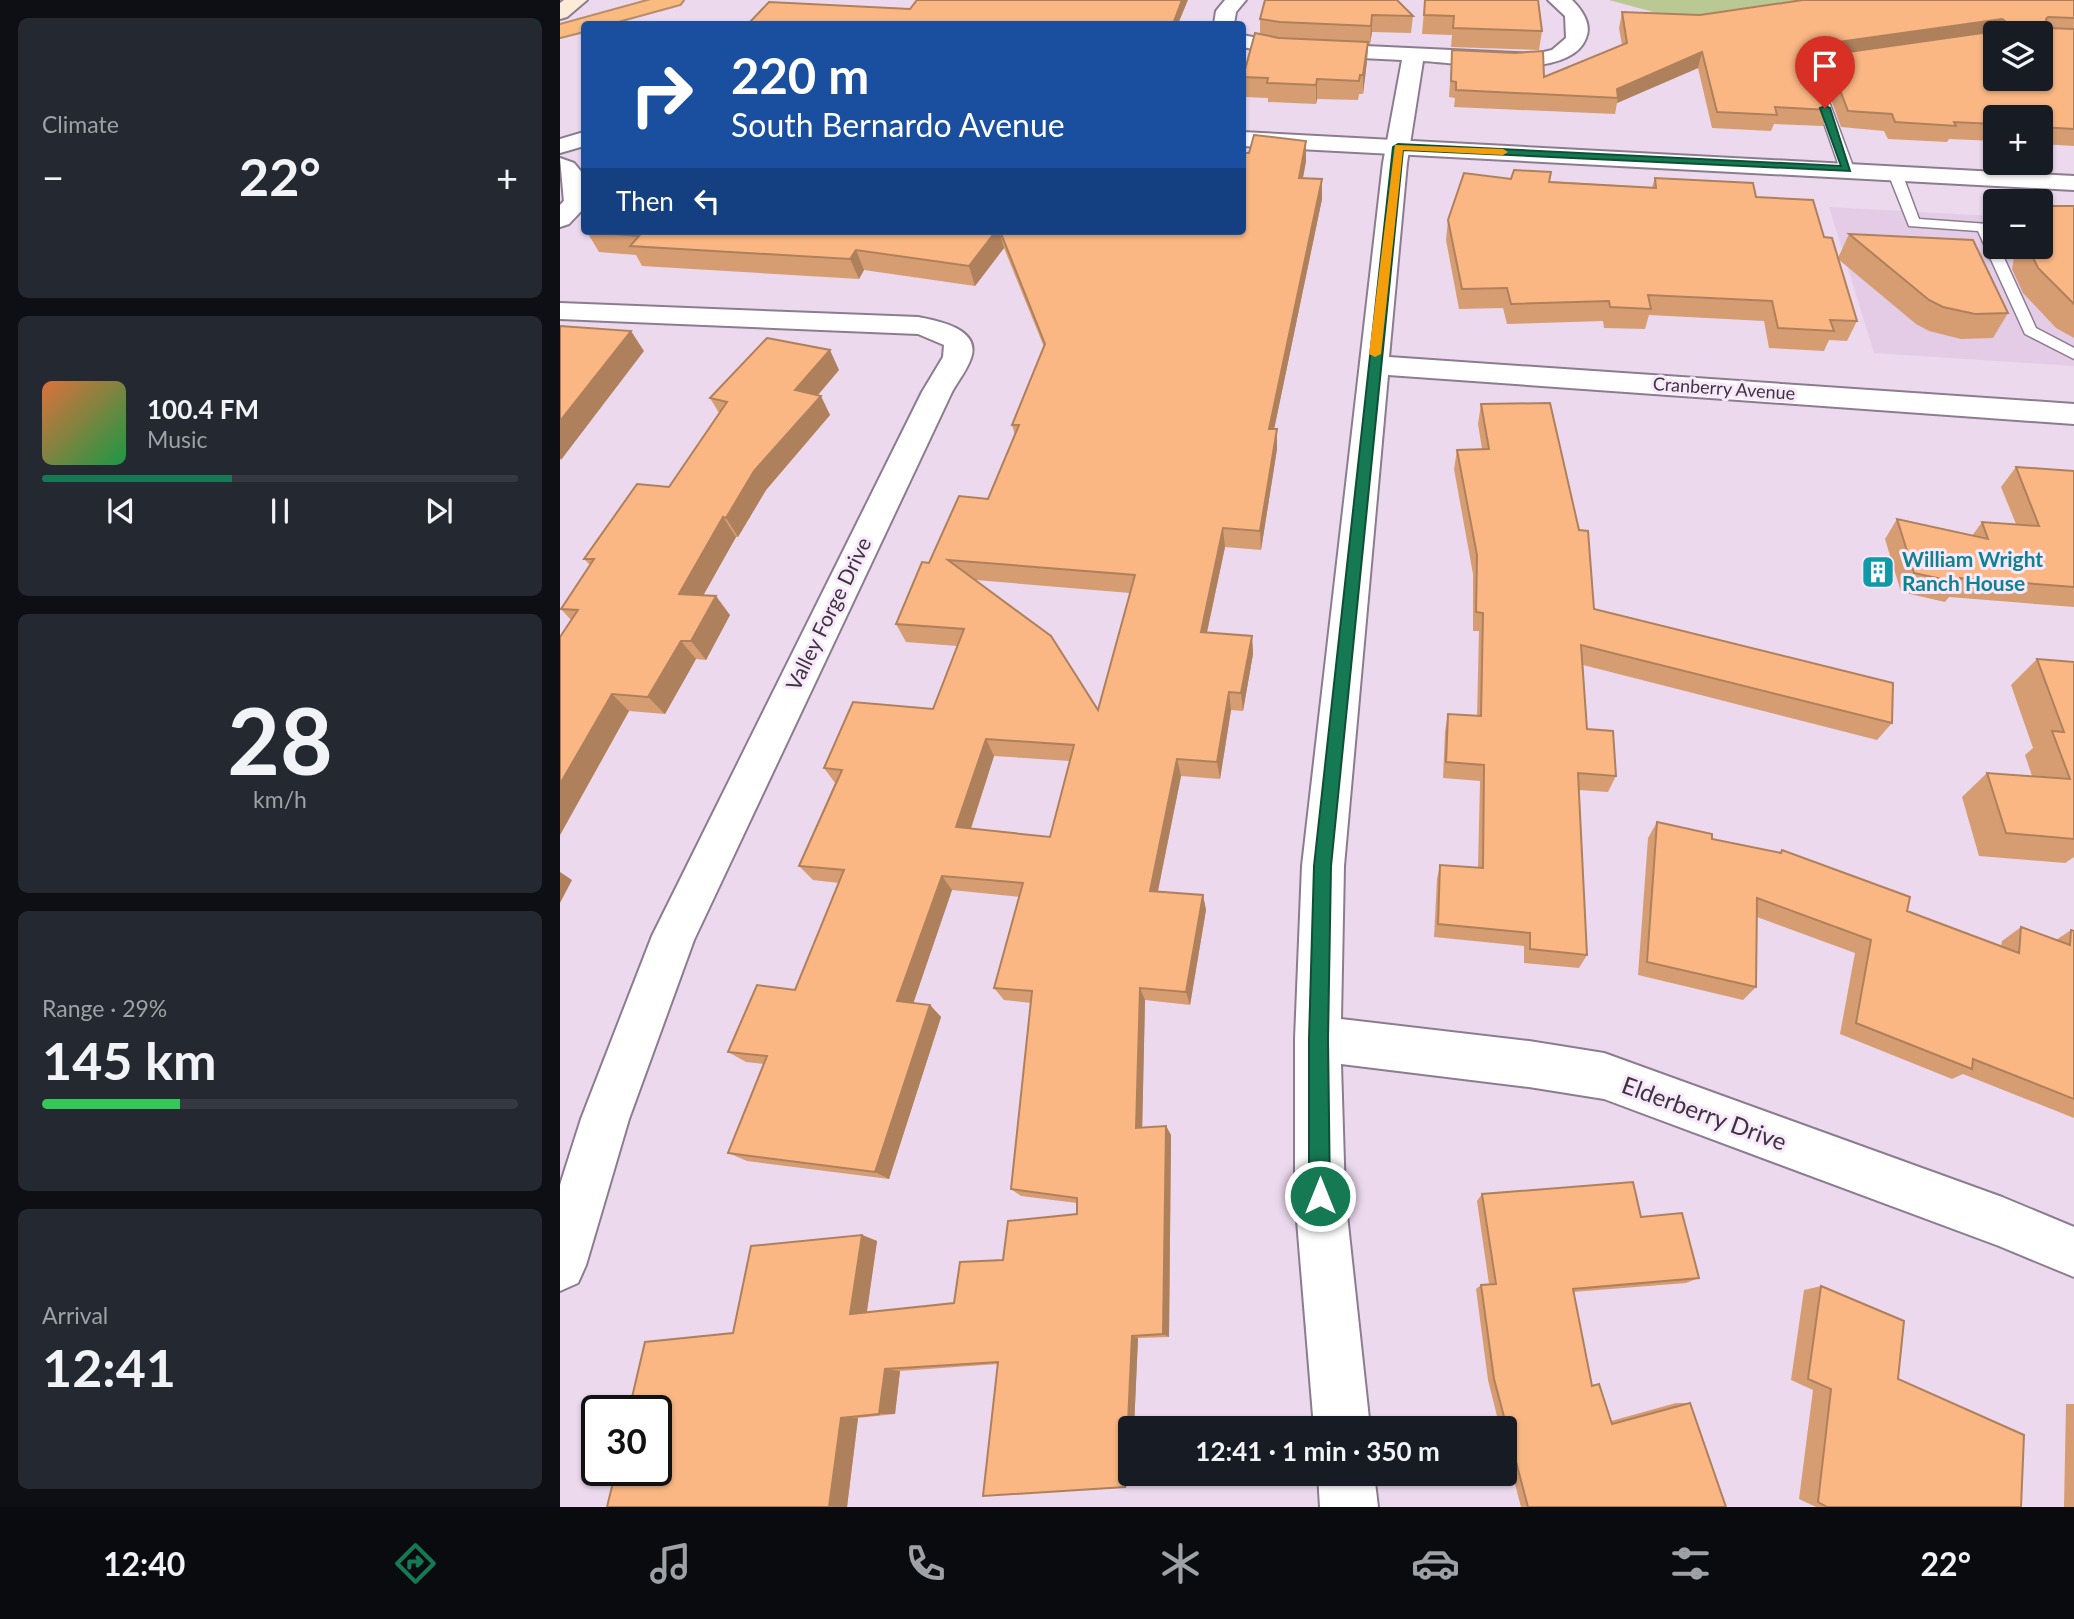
<!DOCTYPE html>
<html lang="en">
<head>
<meta charset="utf-8">
<style>
  :root { --surface:#171b24; --page:#242831; --text:#f1f3f6; --muted:#9ea1a6; --line:#363941; --accent:#157a53 }
  body { margin:0; font-family:Lato,sans-serif; background:var(--page); color:var(--text); height:100vh; display:flex; flex-direction:column; font-size:26px; white-space:nowrap }
  * { box-sizing:border-box; margin:0 }
  p { font-size:23px; color:var(--muted) }
  .icon { flex:none; width:38px; height:38px; fill:none; stroke:currentColor; stroke-width:2; stroke-linecap:round; stroke-linejoin:round }
  .map { position:relative; flex:1; overflow:hidden }
  .panel { display:flex; flex-direction:column; gap:18px; padding:18px; background:#0d0f14; width:560px }
  .panel>* { flex:none }
  .hud { position:absolute; left:21px; top:21px; width:665px; height:214px; border-radius:7px; box-shadow:0 2px 5px #0004; background:#1a4fa0; color:#fff; overflow:hidden }
  .fabs { position:absolute; left:1423px; top:21px; display:grid; gap:14px }
  .fabs a { display:grid; place-items:center; width:70px; height:70px; border-radius:7px; background:var(--surface); box-shadow:0 2px 5px #0004; font-size:35px }
  .speed { position:absolute; left:21px; top:1395px; display:flex; gap:14px; font-size:35px; font-weight:700; text-align:center }
  .speed>* { display:grid; place-content:center; width:91px; height:91px; border-radius:50%; background:var(--surface); box-shadow:0 2px 5px #0004; line-height:1 }
  .speed .limit { border:4px solid #111; border-radius:10px; background:#fff; color:#111 }
  .pin { position:absolute; display:grid; place-items:center; width:60px; height:60px; color:#fff; margin:-72px -30px; border-radius:50% 50% 50% 0; rotate:-45deg; box-shadow:0 0 7px #0007 }
  .pin .icon { rotate:45deg }
  .me { position:absolute; width:77px; margin:-38px; rotate:0deg; stroke-linejoin:round; filter:drop-shadow(0 0 5px #0008) }
  .turn { display:flex; align-items:center; gap:24px; height:147px; padding:0 35px; font-size:32px }
  .turn .icon { width:91px; height:91px; stroke-width:2.5 }
  .turn b { display:block; font-size:49px; line-height:60px }
  .then { display:flex; align-items:center; height:66px; padding:0 35px; background:#0003; gap:14px; font-size:26px }
  .big { font-size:52px; font-weight:700; line-height:1.1 }
  .panel .card { flex:1; display:flex; flex-direction:column; justify-content:center; gap:10px; min-width:0; padding:0 24px; border-radius:10px; background:var(--page) }
  .panel .dial { align-items:center; gap:0 }
  .dial b { font-size:91px; line-height:1 }
  .song { display:flex; align-items:center; gap:21px }
  .cover { width:84px; height:84px; border-radius:10px; background:linear-gradient(135deg,hsl(20 70% 55%),hsl(140 70% 35%)) }
  .played { height:7px; border-radius:4px; background:linear-gradient(90deg,var(--accent) 40%,var(--line) 40%) }
  .keys { display:flex; justify-content:space-around; direction:ltr }
  .heat { display:flex; justify-content:space-between; align-items:center; font-size:38px; direction:ltr }
  .charge { height:10px; border-radius:5px; background:linear-gradient(90deg,#34c759 29%,var(--line) 0) }
  .trip { position:absolute; left:558px; top:1416px; width:399px; height:70px; border-radius:7px; background:var(--surface); box-shadow:0 2px 5px #0004; font-weight:700; line-height:70px; text-align:center }
  .menu { display:flex; height:112px; justify-content:space-around; align-items:center; background:#090b0e; color:var(--muted) }
  .menu .icon { width:49px; height:49px }
  .menu .selected { color:var(--accent) }
  .menu b { font-size:32px; color:var(--text) }
  main { display:flex; flex:1; min-height:0 }
  .map>svg:first-child { display:block }
  .built { fill:#e4cce7 }
  .green { fill:#bac993 }
  .lines { fill:none; stroke-linecap:round; stroke-linejoin:round }
  .service-casing { stroke:#8c7c8f; stroke-width:3 }
  .minor-casing { stroke:#8c7c8f; stroke-width:4 }
  .tertiary-casing { stroke:#8c7c8f; stroke-width:4 }
  .secondary-casing { stroke:#8c7c8f; stroke-width:4 }
  .motorway-casing { stroke:#b78c68; stroke-width:4 }
  .service { fill:#fff; fill-rule:evenodd }
  .minor { fill:#fff; fill-rule:evenodd }
  .tertiary { fill:#fff; fill-rule:evenodd }
  .secondary { fill:#fdebd9; fill-rule:evenodd }
  .motorway { fill:#f9bb7f; fill-rule:evenodd }
  .wall { fill:#d79d72; fill-rule:evenodd }
  .shaded-wall { fill:#af805c }
  .building { fill:#fab784; stroke:#af805c; stroke-width:2; fill-rule:evenodd }
  .route { fill:#157a53; stroke:#0e4f36; stroke-width:2 }
  .slow { fill:#f59e0b }
  .labels { text-anchor:middle; stroke-width:6; stroke-linejoin:round; paint-order:stroke }
  .far-street-label { font-size:18px; fill:#3c353d; stroke:#f9e7fc }
  .culture-label { font-size:21px; font-weight:bold; fill:#0d838f; stroke:#f9e7fc; text-anchor:start }
  .street-label { font-size:21px; fill:#3c353d; stroke:#f9e7fc }
  .near-street-label { font-size:24px; fill:#3c353d; stroke:#f9e7fc }
</style>
</head>
<body>
<main>
<section class="panel">
<div class="card"><p>Climate</p>
<div class="heat"><a>−</a><b class="big">22°</b><a>+</a></div>
</div>
<div class="card">
<div class="song"><i class="cover"></i><div><b>100.4 FM</b><p>Music</p></div></div>
<div class="played"></div>
<div class="keys"><svg class="icon" aria-label="previous" viewBox="0 0 24 24"><path d="M18 5L8 12l10 7zM5 5v14"/></svg><svg class="icon" aria-label="pause" viewBox="0 0 24 24"><path d="M8 5v14M16 5v14"/></svg><svg class="icon" aria-label="next" viewBox="0 0 24 24"><path d="M6 5l10 7-10 7zM19 5v14"/></svg></div>
</div>
<div class="card dial"><b>28</b><p>km/h</p></div>
<div class="card"><p>Range · 29%</p><b class="big">145 km</b><div class="charge"></div></div>
<div class="card"><p>Arrival</p><b class="big">12:41</b></div>
</section>
<div class="map">
<svg width="1514" height="1507" viewBox="0 0 1514 1507">
  <rect width="100%" height="100%" fill="#ecd9ee"/>
  <!-- built -->
  <polygon class="built" points="1269,207 1435,216 1435,247 1480,247 1514,220 1514,366 1314,353"/>
  <!-- green -->
  <polygon class="green" points="1049,0 1267,0 1134,23"/>
  <g class="lines">
    <defs>
      <g id="service">
        <polygon points="1292,57 1298,60 1296,62 1257,69 1294,169 1287,173 1280,169 1244,66 1250,62"/>
        <polygon points="1335,169 1342,173 1359,219 1428,224 1435,238 1435,247 1439,247 1476,328 1514,348 1514,359 1465,334 1418,231 1349,226 1328,173"/>
      </g>
      <g id="minor">
        <polygon points="665,0 686,0 676,12 674,24 654,24 656,11"/>
        <path d="M988,0H1012C1022,10 1032,24 1026,38C1010,82 900,63 863,61L847,163L829,357L1514,404V424L828,375L784,866L781,1019L969,1041L1044,1053L1442,1197L1514,1227V1277L1439,1246L1044,1099L969,1087L781,1064L785,1196L810,1428H754L735,1196V1039L742,866L823,163L842,60L720,54L682,47V35L720,42L975,54L992,50L1006,38L1005,16Z"/>
        <polygon points="24,187 24,208 9,224 0,227 0,205 15,189"/>
        <path d="M0,303L358,317C379,321 421,329 411,358C407,370 398,381 392,392L134,940L69,1119L26,1265L18,1283L0,1291V1185L21,1119L92,936L362,392L383,357L384,345L358,334L0,319Z"/>
        <polygon points="758,1474 814,1474 818,1507 760,1507"/>
      </g>
      <g id="tertiary">
        <polygon points="24,132 24,146 0,153 0,139"/>
        <polygon points="682,132 1514,176 1514,190 682,146"/>
        <polygon points="0,158 14,163 24,175 24,207 16,209 7,207 4,202"/>
      </g>
      <polygon id="secondary" points="4,0 27,0 7,17 0,19 0,3"/>
      <polygon id="motorway" points="91,0 123,0 120,4 47,24 24,24 24,31 0,37 0,25"/>
    </defs>
    <!-- service casing -->
    <use href="#service" class="service-casing"/>
    <!-- minor casing -->
    <use href="#minor" class="minor-casing"/>
    <!-- tertiary casing -->
    <use href="#tertiary" class="tertiary-casing"/>
    <!-- secondary casing -->
    <use href="#secondary" class="secondary-casing"/>
    <!-- motorway casing -->
    <use href="#motorway" class="motorway-casing"/>
    <!-- service -->
    <use href="#service" class="service"/>
    <!-- minor -->
    <use href="#minor" class="minor"/>
    <!-- tertiary -->
    <use href="#tertiary" class="tertiary"/>
    <!-- secondary -->
    <use href="#secondary" class="secondary"/>
    <!-- motorway -->
    <use href="#motorway" class="motorway"/>
  </g>
  <!-- wall -->
  <g class="wall">
    <polygon points="705,0 853,16 851,33 812,32 810,44 808,44 807,61 803,94 799,94 798,100 757,99 756,104 708,102 708,98 684,97 683,77 700,34 700,19"/>
    <polygon points="865,0 982,31 979,50 891,47 892,35 862,34"/>
    <polygon points="1514,0 1514,146 1480,144 1480,117 1435,117 1435,141 1389,139 1387,142 1328,139 1324,131 1281,127 1261,71 1265,59 1251,61 1269,110 1263,126 1214,124 1211,131 1152,128 1138,68 1057,103 1055,114 894,107 895,98 889,97 892,50 984,77 1062,45 1059,28 1062,12 1140,15"/>
    <path d="M746,161L743,178L762,179V199L714,429H717V449L701,550L665,547L647,633L692,636L693,654L683,711L671,710L660,779L621,776L598,891L643,895L646,910L630,1005L585,1000L582,1128L606,1126L611,1135L609,1337L578,1338L574,1428H570L572,1484L565,1487L438,1364L340,1371L335,1414L298,1418L287,1507H47L173,1333L302,1235L317,1241L307,1312L394,1303L443,1260L517,1214V1203L461,1196L451,1189L471,1003L444,1000L434,988L460,897L392,890L353,1003L370,1005L381,1017L329,1179L187,1161L168,1153L204,1064L186,1062L168,1052L235,990L279,883L253,880L239,866L275,783L264,768L373,709L397,646L346,642L336,624L369,563L428,499L455,435L452,425L484,347L444,248L415,286L304,270L299,279L82,266L76,255L39,252L27,232ZM416,580L570,593L538,710ZM434,756L510,761L490,837L411,829Z"/>
    <polygon points="1095,178 1196,197 1264,237 1278,258 1289,234 1448,313 1433,338 1401,339 1369,331 1356,324 1278,259 1297,321 1287,341 1269,340 1264,351 1209,348 1204,321 1089,315 1085,329 1044,328 1043,321 947,324 943,308 899,309 886,240 888,220 951,179 1092,187"/>
    <polygon points="1514,206 1514,338 1496,328 1463,293 1452,269 1456,247 1480,247"/>
    <polygon points="279,370 258,395 270,415 206,490 178,537 176,537 143,595 170,615 146,660 136,659 105,714 69,711 0,835 11,620 1,609 30,565 24,559 109,487 159,413 150,398"/>
    <polygon points="921,404 1034,609 1332,723 1317,740 1023,665 1027,729 1056,776 1048,792 1019,790 1027,955 1019,968 964,963 964,946 874,937 877,879 880,865 918,868 920,781 883,778 885,731 888,714 917,716 919,631 913,631 913,574 894,469 897,450 922,449 918,424"/>
    <polygon points="1456,467 1514,471 1514,607 1389,597 1385,602 1341,592 1325,539 1337,519 1412,536 1422,522 1456,524 1441,487"/>
    <polygon points="1477,659 1514,662 1514,857 1505,863 1419,856 1402,797 1427,773 1472,776 1465,755 1473,748 1451,685"/>
    <polygon points="1097,822 1152,839 1219,853 1222,850 1347,911 1441,946 1442,941 1461,927 1496,940 1511,930 1514,931 1514,1118 1403,1074 1392,1079 1280,1034 1295,953 1197,917 1196,987 1183,1000 1078,975 1088,838"/>
    <polygon points="922,1194 1081,1217 1139,1278 1126,1283 1013,1292 1031,1385 1039,1384 1051,1421 1116,1403 1130,1403 1166,1507 961,1507 945,1446 945,1428 940,1428 928,1380 916,1289 921,1285 929,1284 917,1201"/>
    <polygon points="1261,1286 1338,1379 1461,1507 1256,1507 1239,1499 1253,1390 1231,1380 1244,1290"/>
    <polygon points="1506,1404 1514,1404 1514,1507 1504,1507"/>
  </g>
  <!-- shaded-wall -->
  <g class="shaded-wall">
    <polygon points="622,0 628,0 618,24 613,24"/>
    <polygon points="812,15 812,32 810,44 811,26"/>
    <polygon points="1442,19 1435,34 1267,55 1265,59 1244,62 1250,46"/>
    <polygon points="808,42 807,61 803,94 803,75"/>
    <polygon points="1142,52 1138,68 1057,103 1058,98 1057,89"/>
    <polygon points="757,79 757,99 756,104 756,85"/>
    <polygon points="746,141 746,161 739,198 739,178"/>
    <polygon points="762,179 762,199 710,449 709,429"/>
    <polygon points="436,231 439,231 444,248 415,286 409,266"/>
    <polygon points="296,250 304,270 299,279 290,259"/>
    <polygon points="71,331 84,351 1,460 0,458 0,421"/>
    <polygon points="270,350 279,370 245,410 235,390"/>
    <polygon points="261,396 270,415 206,490 178,537 166,518 194,471"/>
    <polygon points="717,429 717,449 701,550 700,531"/>
    <polygon points="163,517 176,537 134,612 119,594"/>
    <polygon points="663,528 665,547 643,650 641,632"/>
    <polygon points="156,596 170,615 146,660 131,641"/>
    <polygon points="692,636 693,654 683,711 681,693"/>
    <polygon points="121,641 136,659 105,714 88,697"/>
    <polygon points="669,692 671,710 660,779 657,762"/>
    <polygon points="52,694 69,711 0,835 0,784"/>
    <polygon points="426,739 434,756 406,843 396,827"/>
    <polygon points="617,759 621,776 595,905 590,891"/>
    <polygon points="0,872 12,880 0,903"/>
    <polygon points="382,876 392,890 350,1013 337,1001"/>
    <polygon points="643,895 646,910 630,1005 626,992"/>
    <polygon points="580,988 585,1000 582,1137 576,1128"/>
    <polygon points="370,1005 381,1017 329,1179 315,1172"/>
    <polygon points="606,1126 611,1135 609,1337 603,1334"/>
    <polygon points="302,1235 317,1241 306,1317 290,1314"/>
    <polygon points="572,1336 578,1338 574,1428 570,1428 570,1474 572,1474 572,1484 565,1487"/>
    <polygon points="325,1369 340,1371 335,1414 319,1414"/>
    <polygon points="281,1418 298,1418 287,1507 269,1507"/>
  </g>
  <!-- building -->
  <g class="building">
    <polygon points="357,0 622,0 613,24 188,24 209,2 350,9"/>
    <polygon points="705,0 837,0 853,16 812,15 811,26 720,22 700,19"/>
    <polygon points="865,0 978,0 982,31 893,28 894,16 864,15"/>
    <path d="M1243,0H1514V18L1488,17L1486,19L1488,28L1514,29V129L1480,127V117H1435V124L1394,122L1396,126L1335,122L1332,114L1288,111L1267,55L1443,30L1445,21L1442,19L1250,46L1247,51L1269,110L1215,107L1217,115L1157,112L1142,52L1057,89L1058,98L896,90V82L891,81L892,50L955,53L983,51L984,77L1067,43L1062,12L1140,15ZM1435,33H1480V79H1435Z"/>
    <polygon points="695,33 719,38 808,42 803,75 800,75 799,81 757,79 756,85 707,83 708,78 683,77"/>
    <path d="M694,135L746,141L739,178L762,179L709,429H717L700,531L663,528L641,632L692,636L681,693L669,692L657,762L617,759L590,891L643,895L626,992L580,988L576,1128L606,1126L603,1334L572,1336L565,1487L423,1496L438,1362L325,1369L319,1414L281,1418L269,1507H47L56,1470H96V1410H69L85,1342L173,1333L191,1246L302,1235L290,1314L394,1303L400,1262L443,1260L448,1221L517,1214V1198L451,1189L472,991L434,988L463,883L382,876L337,1001L370,1005L315,1172L168,1153L207,1056L168,1052L197,985L235,990L284,870L239,866L282,770L264,768L293,702L373,709L404,629L336,624L362,562L369,563L399,496L428,499L459,425H452L485,344L440,231H682V153H689ZM388,560L575,575L538,710L491,636ZM426,739L514,745L490,837L396,827Z"/>
    <polygon points="954,170 991,172 989,182 1096,188 1095,178 1193,183 1196,197 1253,200 1264,237 1272,238 1297,321 1270,320 1274,331 1218,328 1212,301 1088,295 1091,309 1050,307 1049,301 951,304 947,288 902,289 888,220 904,173 951,179"/>
    <polygon points="1488,206 1514,206 1514,304 1478,268 1468,247 1480,247 1480,209"/>
    <polygon points="28,231 436,231 409,266 296,250 290,259 70,246 79,236 27,232"/>
    <polygon points="1289,234 1413,240 1448,313 1415,314 1383,307 1369,300"/>
    <polygon points="0,326 71,331 0,421"/>
    <polygon points="207,338 270,350 235,390 261,396 194,471 166,518 163,517 119,594 156,596 131,641 121,641 88,697 52,694 0,784 0,637 18,610 1,609 34,559 24,559 77,484 109,487 167,402 150,398"/>
    <polygon points="990,403 1019,530 1028,531 1034,609 1333,683 1332,723 1021,645 1027,729 1053,731 1056,776 1018,773 1027,955 970,949 970,933 878,924 880,865 923,868 924,765 886,762 888,714 921,716 923,613 916,612 917,555 897,450 929,449 921,404"/>
    <polygon points="1456,467 1514,471 1514,587 1400,578 1400,583 1354,573 1337,519 1428,539 1422,522 1479,526"/>
    <polygon points="1477,659 1514,662 1514,839 1446,833 1427,773 1510,779 1492,731 1504,732"/>
    <polygon points="1097,822 1152,834 1152,839 1221,853 1222,850 1350,897 1347,911 1459,953 1461,927 1510,945 1511,930 1514,931 1514,1099 1413,1059 1412,1069 1296,1023 1311,940 1197,898 1196,987 1087,962"/>
    <polygon points="1073,1182 1081,1217 1122,1213 1139,1278 1013,1289 1032,1386 1039,1384 1052,1424 1130,1403 1166,1507 968,1507 934,1379 921,1285 936,1284 922,1194"/>
    <polygon points="1261,1286 1344,1321 1338,1379 1464,1435 1461,1507 1267,1507 1258,1502 1271,1389 1248,1379"/>
  </g>
  <!-- route -->
  <polygon class="route" points="1265,106 1270,108 1290,171 843,150 771,866 768,1039 770,1196 767,1203 760,1206 752,1203 749,1196 749,1039 754,866 833,147 838,144 1281,166 1260,108"/>
  <!-- slow -->
  <polygon class="slow" points="835,145 943,149 948,152 943,155 843,150 821,354 815,357 809,354"/>
  <!-- icons -->
  <defs>
    <symbol id="building-square" viewBox="-11 -11 22 22"><rect x="-9" y="-9" width="18" height="18" rx="4" fill="#0f9aa8" stroke="#f9e7fc"/><path d="M-4-6H4V6H1V3H-1V6H-4ZM-2.5-4.3h1.7v1.8h-1.7ZM.8-4.3h1.7v1.8H.8ZM-2.5-1h1.7V.8h-1.7ZM.8-1h1.7V.8H.8Z" fill="#fff"/></symbol>
  </defs>
  <g fill-rule="evenodd">
    <use href="#building-square" x="1299" y="553" width="38" height="38"/>
  </g>
  <g class="labels">
    <!-- far-street labels -->
    <g class="far-street-label">
      <text transform="translate(1164 389) rotate(4)" y="6">Cranberry Avenue</text>
    </g>
    <!-- culture labels -->
    <g class="culture-label">
      <text x="1342" y="567">William Wright<tspan x="1342" dy="24">Ranch House</tspan></text>
    </g>
    <!-- street labels -->
    <g class="street-label">
      <text transform="translate(269 614) rotate(-64)" y="7">Valley Forge Drive</text>
    </g>
    <!-- near-street labels -->
    <g class="near-street-label">
      <text transform="translate(1144 1114) rotate(20)" y="8">Elderberry Drive</text>
    </g>
  </g>
</svg>
<div class="fabs">
<a><svg class="icon" aria-label="layers" viewBox="0 0 24 24"><path d="M12 4l9 5-9 5-9-5zM3 14l9 5 9-5"/></svg></a>
<a>+</a>
<a>−</a>
</div>
<div class="speed"><div class="limit">30</div></div>
<div class="pin" style="left:1265px;top:108px;background:#d93025"><svg class="icon" aria-label="arrive" viewBox="0 0 24 24"><path d="M6 21V4h12l-3 4 3 4H6"/></svg></div>
<svg class="me" style="left:760px;top:1196px" viewBox="-20 -20 40 40"><circle r="17" fill="#157a53" stroke="#fff" stroke-width="3"/><path d="M0-11L8 9 0 5-8 9z" fill="#fff"/></svg>
<div class="trip">12:41 · 1 min · 350 m</div>
<div class="hud">
<div class="turn"><svg class="icon" aria-label="right" viewBox="0 0 24 24"><path d="M7 20v-9h11M14 6l5 5-5 5"/></svg><div><b>220 m</b>South Bernardo Avenue</div></div>
<div class="then">Then<svg class="icon" aria-label="left" viewBox="0 0 24 24"><path d="M17 20v-9H6M10 6l-5 5 5 5"/></svg></div>
</div>
</div>
</main>
<nav class="menu">
<b>12:40</b>
<svg class="icon selected" aria-label="directions" viewBox="0 0 24 24"><path d="M12 3l9 9-9 9-9-9zM9 14v-3h6M13 9l2 2-2 2"/></svg>
<svg class="icon" aria-label="music" viewBox="0 0 24 24"><path d="M9 18V5l10-2v13"/><circle cx="6" cy="18" r="3"/><circle cx="16" cy="16" r="3"/></svg>
<svg class="icon" aria-label="phone" viewBox="0 0 24 24"><path d="M5 4h4l2 5-3 2q2 4 5 5l2-3 5 2v4C11 20 4 13 5 4z"/></svg>
<svg class="icon" aria-label="climate" viewBox="0 0 24 24"><path d="M12 3v18M4 7l16 10M4 17L20 7"/></svg>
<svg class="icon" aria-label="car" viewBox="0 0 24 24"><path d="M5 17H2v-5l4-1 3-4h7l3 4 3 1v5h-3M9 17h6M6 11h13"/><circle cx="7" cy="17" r="2"/><circle cx="17" cy="17" r="2"/></svg>
<svg class="icon" aria-label="filters" viewBox="0 0 24 24"><path d="M4 7h16M4 17h16"/><circle cx="9" cy="7" r="2"/><circle cx="15" cy="17" r="2"/></svg>
<b>22°</b>
</nav>
</body>
</html>
